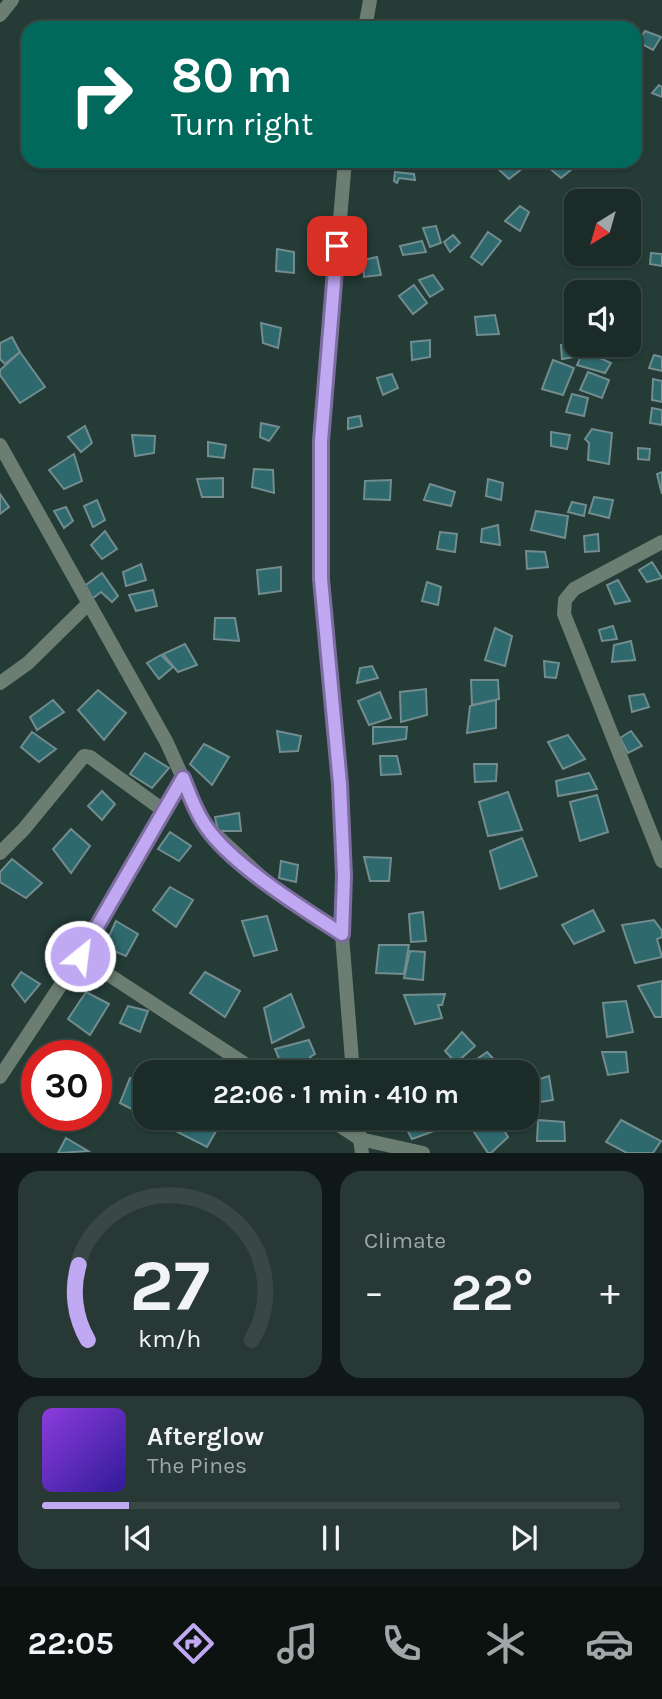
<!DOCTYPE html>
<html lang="en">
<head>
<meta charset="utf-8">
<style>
  :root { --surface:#1b2c28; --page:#283834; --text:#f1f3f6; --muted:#a0a7a8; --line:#394845; --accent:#c1a8f3 }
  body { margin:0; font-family:Karla,sans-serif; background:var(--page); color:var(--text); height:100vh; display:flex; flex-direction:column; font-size:26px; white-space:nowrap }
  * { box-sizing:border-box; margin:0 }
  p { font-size:23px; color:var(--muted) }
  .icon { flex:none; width:38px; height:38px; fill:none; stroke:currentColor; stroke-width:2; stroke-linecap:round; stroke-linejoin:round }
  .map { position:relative; height:1153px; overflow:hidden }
  .panel { display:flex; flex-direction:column; gap:18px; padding:18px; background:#0f1816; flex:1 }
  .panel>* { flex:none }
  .banner { position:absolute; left:21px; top:21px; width:621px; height:147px; border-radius:21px; box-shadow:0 2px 5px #0004,0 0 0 2px var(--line); background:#00695c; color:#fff; overflow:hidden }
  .needle { width:46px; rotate:217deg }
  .fabs { position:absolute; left:564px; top:189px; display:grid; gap:14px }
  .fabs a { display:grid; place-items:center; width:77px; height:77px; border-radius:14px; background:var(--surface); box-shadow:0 2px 5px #0004,0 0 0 2px var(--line); font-size:35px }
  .speed { position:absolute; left:21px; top:1040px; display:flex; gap:14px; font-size:35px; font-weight:700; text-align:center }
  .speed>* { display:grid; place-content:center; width:91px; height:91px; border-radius:50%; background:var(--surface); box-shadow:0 2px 5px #0004,0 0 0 2px var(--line); line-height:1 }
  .speed .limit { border:10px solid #d22; background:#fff; color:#111 }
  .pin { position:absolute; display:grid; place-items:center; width:60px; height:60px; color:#fff; margin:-30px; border-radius:14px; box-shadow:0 4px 10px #0006 }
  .me { position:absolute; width:77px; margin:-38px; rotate:29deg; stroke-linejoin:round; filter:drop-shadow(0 0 5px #0008) }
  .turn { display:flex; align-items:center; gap:24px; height:147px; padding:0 35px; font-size:32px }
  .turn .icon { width:91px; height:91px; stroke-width:2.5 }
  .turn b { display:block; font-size:49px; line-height:60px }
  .big { font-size:52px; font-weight:700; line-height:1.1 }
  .panel .tile { flex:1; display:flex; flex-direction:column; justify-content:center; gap:10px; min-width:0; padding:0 24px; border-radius:21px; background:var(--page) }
  .panel .dial { align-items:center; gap:0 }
  .dial svg { height:182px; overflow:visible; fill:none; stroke:var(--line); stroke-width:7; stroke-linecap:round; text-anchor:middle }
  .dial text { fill:var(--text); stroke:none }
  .song { display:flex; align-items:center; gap:21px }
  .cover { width:84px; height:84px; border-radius:10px; background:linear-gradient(135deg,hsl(270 70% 55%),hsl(250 70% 35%)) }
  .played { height:7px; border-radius:4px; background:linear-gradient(90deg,var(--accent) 15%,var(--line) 15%) }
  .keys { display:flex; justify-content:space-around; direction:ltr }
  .heat { display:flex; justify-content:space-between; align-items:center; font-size:38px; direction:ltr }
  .panel .tiles { flex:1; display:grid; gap:18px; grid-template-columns:1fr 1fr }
  .tile:last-child { grid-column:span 2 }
  .trip { position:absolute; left:133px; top:1060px; width:406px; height:70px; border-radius:21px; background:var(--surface); box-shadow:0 2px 5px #0004,0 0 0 2px var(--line); font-weight:700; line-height:70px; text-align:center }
  .tabs { display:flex; height:112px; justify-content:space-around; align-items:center; background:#0b1210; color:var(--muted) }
  .tabs .icon { width:49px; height:49px }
  .tabs .current { color:var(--accent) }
  .tabs b { font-size:32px; color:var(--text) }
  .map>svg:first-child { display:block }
  .building { fill:#2e696e; stroke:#728c8f; stroke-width:2 }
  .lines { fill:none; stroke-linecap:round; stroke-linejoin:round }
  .minor { stroke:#6c7e72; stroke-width:14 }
  .route-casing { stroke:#7d6d9e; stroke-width:18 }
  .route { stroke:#c1a8f3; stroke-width:12 }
</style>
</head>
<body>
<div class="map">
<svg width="662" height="1153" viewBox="0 0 662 1153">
  <rect width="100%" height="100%" fill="#243b36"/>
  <!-- building -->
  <g class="building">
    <polygon points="645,31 661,37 653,50 638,42"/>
    <polygon points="659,85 662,87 662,97 652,93"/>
    <polygon points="397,161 432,161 433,166 414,165 414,169 404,169"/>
    <polygon points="497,161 517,161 523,168 509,179 493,164"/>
    <polygon points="556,161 563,161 571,170 561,178 548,167"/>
    <polygon points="395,172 414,174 415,180 399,178 397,183 394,181"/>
    <polygon points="520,206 529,212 520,231 505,221"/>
    <polygon points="436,226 441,243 430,247 423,228"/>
    <polygon points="488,232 501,241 482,265 471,257"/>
    <polygon points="453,235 460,243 450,252 444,242"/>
    <polygon points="422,241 426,252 403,255 400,246"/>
    <polygon points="277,249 294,252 294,273 276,271"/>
    <polygon points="651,253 662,254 662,266 650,264"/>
    <polygon points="377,257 381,275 364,277 363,260"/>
    <polygon points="433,275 443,289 430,297 419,280"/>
    <polygon points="414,285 427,303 413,314 399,296"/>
    <polygon points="495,315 499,334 477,335 475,317"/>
    <polygon points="261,323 281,328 278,348 263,343"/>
    <polygon points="12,337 20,352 5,364 0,359 0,343"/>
    <polygon points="430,340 430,357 412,360 411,342"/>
    <polygon points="628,340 631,341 625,355 605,349 607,345 628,345"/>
    <polygon points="576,344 575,357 562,359 561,345"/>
    <polygon points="586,345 601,345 595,356 611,363 605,373 577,365"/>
    <polygon points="20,352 45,387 20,403 0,375 0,370"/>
    <polygon points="654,355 662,357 662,371 649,368"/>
    <polygon points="553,360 574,368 563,395 542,389"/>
    <polygon points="588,372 609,380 602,398 580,390"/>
    <polygon points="392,374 398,388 383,395 377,378"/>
    <polygon points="653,379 662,381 662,402 652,400"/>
    <polygon points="572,394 588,398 584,416 566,412"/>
    <polygon points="652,408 662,410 662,425 650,423"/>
    <polygon points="360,416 362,426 348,429 348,418"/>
    <polygon points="261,423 279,427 269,441 260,437"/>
    <polygon points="85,426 92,443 81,452 68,437"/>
    <polygon points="592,429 612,433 609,464 588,460 589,443 585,439"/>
    <polygon points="551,432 570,435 567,449 551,446"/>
    <polygon points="132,435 155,436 154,453 135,456"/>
    <polygon points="208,442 226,445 224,458 208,456"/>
    <polygon points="638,448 650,449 649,460 638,459"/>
    <polygon points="74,454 82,481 64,489 49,470"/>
    <polygon points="254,469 273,470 274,493 252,487"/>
    <polygon points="662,472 662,494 657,474"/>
    <polygon points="223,478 223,497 202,497 197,479"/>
    <polygon points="488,479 503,483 501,500 486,496"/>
    <polygon points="391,480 390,500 364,499 365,481"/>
    <polygon points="430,484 455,492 451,506 424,500"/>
    <polygon points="0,494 9,507 0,514"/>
    <polygon points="594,497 613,500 609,518 589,513"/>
    <polygon points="97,500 105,520 93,527 84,506"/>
    <polygon points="572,502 586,505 584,516 568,512"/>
    <polygon points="66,507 73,521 64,528 54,511"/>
    <polygon points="536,511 568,516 565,538 531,530"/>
    <polygon points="498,525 500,545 481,542 482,529"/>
    <polygon points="105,531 117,549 102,559 91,545"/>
    <polygon points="440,532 457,534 455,552 437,549"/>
    <polygon points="598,534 599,551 585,552 584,536"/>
    <polygon points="526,551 545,552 548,567 527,569"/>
    <polygon points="652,562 662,578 647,582 639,570"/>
    <polygon points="141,564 146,580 126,586 123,572"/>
    <polygon points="281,567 281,591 259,594 257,570"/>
    <polygon points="102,573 118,596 112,602 101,592 92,599 82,588"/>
    <polygon points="618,580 630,601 615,604 607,585"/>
    <polygon points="427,582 441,587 438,605 422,601"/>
    <polygon points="153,590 157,606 136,611 129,595"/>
    <polygon points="215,618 235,618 239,641 214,639"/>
    <polygon points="613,626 617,639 602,641 599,630"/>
    <polygon points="495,628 512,636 505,666 485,660"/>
    <polygon points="631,641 635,660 612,662 614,645"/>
    <polygon points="185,644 197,665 178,672 163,654"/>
    <polygon points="161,655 173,667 159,679 147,663"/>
    <polygon points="544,661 559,663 556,678 545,677"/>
    <polygon points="372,666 378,678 357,683 360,668"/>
    <polygon points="471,680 498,680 499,699 472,705"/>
    <polygon points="426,689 427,715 401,722 400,692"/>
    <polygon points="98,690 126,713 104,740 78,710"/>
    <polygon points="380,692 391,718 369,725 358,701"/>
    <polygon points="644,694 649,707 632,712 629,696"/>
    <polygon points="53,700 64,712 37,730 30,717"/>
    <polygon points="496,700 496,728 467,733 470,706"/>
    <polygon points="373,727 407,727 406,739 373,744"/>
    <polygon points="277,731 301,736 298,751 280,752"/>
    <polygon points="631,731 642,746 628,753 620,738"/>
    <polygon points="32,732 56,749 39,762 21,747"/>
    <polygon points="568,735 585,759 563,769 548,742"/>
    <polygon points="204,744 229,757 212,785 190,764"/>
    <polygon points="145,753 169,768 152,788 130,774"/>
    <polygon points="380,756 397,756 401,774 381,775"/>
    <polygon points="474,764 497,764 496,781 475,782"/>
    <polygon points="589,773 597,789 558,796 556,781"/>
    <polygon points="102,791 115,804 102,820 88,806"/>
    <polygon points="508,792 522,830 488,836 479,802"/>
    <polygon points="597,795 608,832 580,841 570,802"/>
    <polygon points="239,813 241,831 218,831 215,817"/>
    <polygon points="71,829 90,846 71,873 53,849"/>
    <polygon points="170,832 191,846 179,861 158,849"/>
    <polygon points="522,838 537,876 500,889 490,851"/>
    <polygon points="364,857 391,858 389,881 370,881"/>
    <polygon points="12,859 42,883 26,898 0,882 0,872"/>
    <polygon points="281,861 298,865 296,882 279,878"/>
    <polygon points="170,887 193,900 176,927 153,910"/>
    <polygon points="593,910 604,931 574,944 562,925"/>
    <polygon points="423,912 426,941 411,942 409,914"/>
    <polygon points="267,916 277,950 254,956 242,921"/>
    <polygon points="654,920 662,931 662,937 657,939 662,957 635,963 622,925"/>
    <polygon points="116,921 138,934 126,956 104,947"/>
    <polygon points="379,945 409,945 404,974 376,973"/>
    <polygon points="410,951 425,952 423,980 404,978"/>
    <polygon points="21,972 40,984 25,1002 12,985"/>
    <polygon points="205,972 240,991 225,1017 190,993"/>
    <polygon points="662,981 662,1017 655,1017 638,986"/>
    <polygon points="86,992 109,1004 90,1035 68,1019"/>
    <polygon points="291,994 304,1027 272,1043 264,1008"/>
    <polygon points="445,994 442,1005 438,1005 442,1018 415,1024 404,995"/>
    <polygon points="626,1001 633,1032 607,1037 603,1003"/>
    <polygon points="128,1006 148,1011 140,1032 120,1023"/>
    <polygon points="462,1032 475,1046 456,1063 445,1051"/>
    <polygon points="309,1040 315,1054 310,1057 319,1072 285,1073 275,1049"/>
    <polygon points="487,1052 500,1066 494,1073 457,1073"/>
    <polygon points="602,1052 626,1052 628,1072 608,1075"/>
    <polygon points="549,1076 553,1100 528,1104 527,1083"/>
    <polygon points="130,1078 145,1085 145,1116 120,1103"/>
    <polygon points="150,1118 210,1118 220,1124 207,1147"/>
    <polygon points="429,1118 437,1130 412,1139 401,1119"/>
    <polygon points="487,1118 497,1118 508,1137 491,1153 488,1153 472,1129"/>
    <polygon points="538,1120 564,1122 565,1141 537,1141"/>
    <polygon points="621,1120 661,1141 653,1153 627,1153 606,1142"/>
    <polygon points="66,1138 88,1151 58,1153"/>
  </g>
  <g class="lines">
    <!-- minor -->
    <g class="minor">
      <polyline points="0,15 12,0"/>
      <polyline points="365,28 370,0"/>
      <polyline points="345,161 321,441 321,579 340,784 344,876 342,935 353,1073"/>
      <polyline points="0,445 166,741 204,824 270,885 342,935"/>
      <polyline points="662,542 574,589 565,600 564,614 662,861"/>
      <polyline points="0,683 28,663 87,605"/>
      <polyline points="0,853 24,829 84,756 90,757 163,810"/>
      <polyline points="80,956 259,1073"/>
      <polyline points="0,1077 80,956 183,777"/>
      <polyline points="328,1118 360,1139 423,1153"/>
      <polyline points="357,1118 362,1153"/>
    </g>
  </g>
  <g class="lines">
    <defs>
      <path id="route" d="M80,956L183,778C189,793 194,808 203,822C227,862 302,908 342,934L344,876L340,784L321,579V441L337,246"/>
    </defs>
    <!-- route casing -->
    <use href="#route" class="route-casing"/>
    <!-- route -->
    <use href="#route" class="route"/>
  </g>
</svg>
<div class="fabs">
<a><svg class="needle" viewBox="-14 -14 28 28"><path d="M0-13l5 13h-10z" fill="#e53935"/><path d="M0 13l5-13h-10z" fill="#a0a7a8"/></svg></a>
<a><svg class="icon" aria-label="sound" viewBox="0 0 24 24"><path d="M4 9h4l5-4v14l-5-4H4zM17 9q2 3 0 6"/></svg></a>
</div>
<div class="speed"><div class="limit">30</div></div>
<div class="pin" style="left:337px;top:246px;background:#d93025"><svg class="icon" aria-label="arrive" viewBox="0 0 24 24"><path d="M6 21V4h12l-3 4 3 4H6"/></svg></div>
<svg class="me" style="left:80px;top:956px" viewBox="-20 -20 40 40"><circle r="17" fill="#c1a8f3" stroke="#fff" stroke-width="3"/><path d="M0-11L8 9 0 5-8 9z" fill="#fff"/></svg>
<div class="trip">22:06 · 1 min · 410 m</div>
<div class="banner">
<div class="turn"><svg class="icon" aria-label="right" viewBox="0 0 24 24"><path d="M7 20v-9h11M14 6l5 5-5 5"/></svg><div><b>80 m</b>Turn right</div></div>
</div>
</div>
<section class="panel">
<div class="tiles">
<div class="tile dial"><svg viewBox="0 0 100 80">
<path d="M14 69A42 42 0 1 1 86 69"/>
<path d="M14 69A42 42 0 0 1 10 36" stroke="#c1a8f3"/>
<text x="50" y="56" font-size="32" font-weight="700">27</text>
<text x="50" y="72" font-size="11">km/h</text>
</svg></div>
<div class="tile"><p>Climate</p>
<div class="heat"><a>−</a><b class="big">22°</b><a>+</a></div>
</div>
<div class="tile">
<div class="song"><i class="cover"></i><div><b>Afterglow</b><p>The Pines</p></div></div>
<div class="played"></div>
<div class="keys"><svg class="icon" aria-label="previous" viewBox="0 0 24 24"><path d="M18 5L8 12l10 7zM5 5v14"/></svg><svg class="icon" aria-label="pause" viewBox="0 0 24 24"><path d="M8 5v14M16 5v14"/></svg><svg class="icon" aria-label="next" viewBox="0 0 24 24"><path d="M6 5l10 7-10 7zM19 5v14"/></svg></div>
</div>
</div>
</section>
<nav class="tabs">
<b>22:05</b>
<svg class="icon current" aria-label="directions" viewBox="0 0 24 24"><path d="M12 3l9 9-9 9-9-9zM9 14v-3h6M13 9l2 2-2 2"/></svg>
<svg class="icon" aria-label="music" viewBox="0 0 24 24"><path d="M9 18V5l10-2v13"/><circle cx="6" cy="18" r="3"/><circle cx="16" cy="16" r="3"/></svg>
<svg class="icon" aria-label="phone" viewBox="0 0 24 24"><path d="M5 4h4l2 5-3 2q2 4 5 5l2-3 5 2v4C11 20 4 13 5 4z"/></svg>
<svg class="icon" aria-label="climate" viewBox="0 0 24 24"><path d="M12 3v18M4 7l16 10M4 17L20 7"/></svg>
<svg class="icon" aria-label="car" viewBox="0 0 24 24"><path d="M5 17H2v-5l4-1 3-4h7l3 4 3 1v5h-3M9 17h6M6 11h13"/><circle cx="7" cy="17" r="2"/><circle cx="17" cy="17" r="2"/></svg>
</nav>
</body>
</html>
